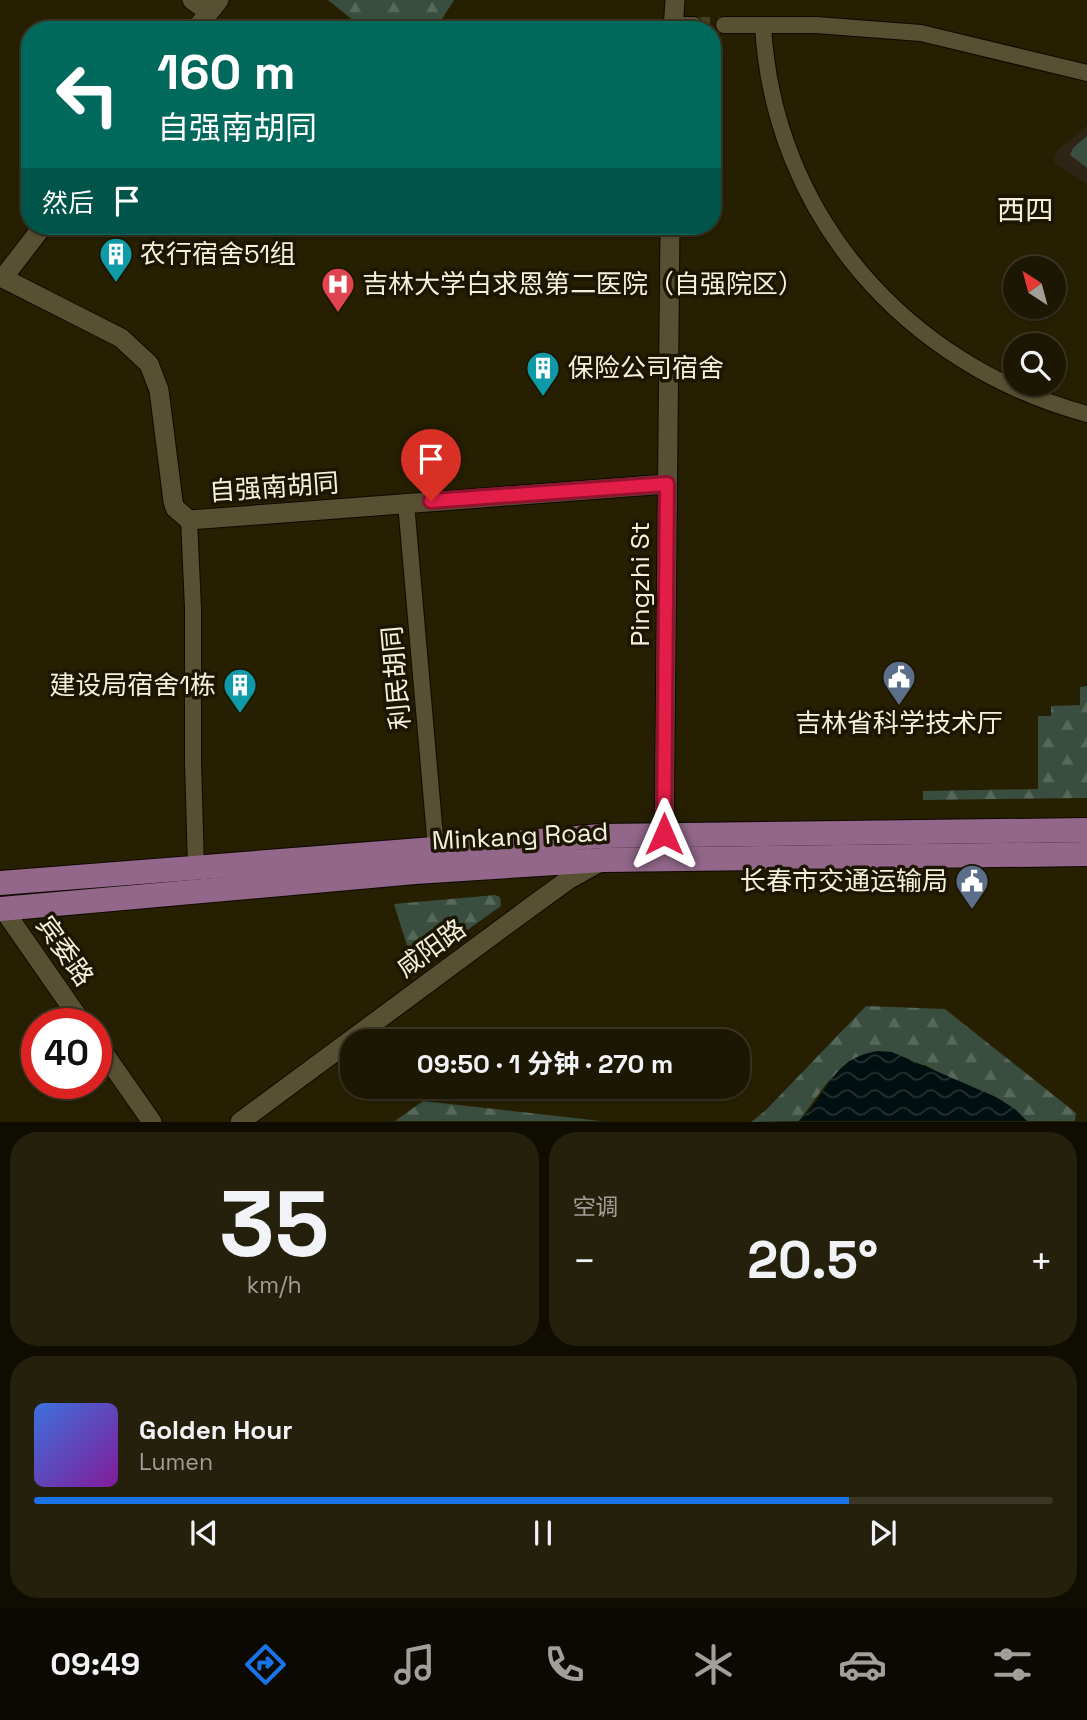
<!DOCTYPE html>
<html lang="zh">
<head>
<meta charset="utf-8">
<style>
  :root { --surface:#1c1702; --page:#25200c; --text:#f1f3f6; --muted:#a09f99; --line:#3a3624; --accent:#1a73e8 }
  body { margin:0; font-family:"Space Grotesk","Noto Sans SC",sans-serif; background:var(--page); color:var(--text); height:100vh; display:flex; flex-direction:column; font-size:26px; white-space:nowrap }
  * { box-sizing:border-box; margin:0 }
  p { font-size:23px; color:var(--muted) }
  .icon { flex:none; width:38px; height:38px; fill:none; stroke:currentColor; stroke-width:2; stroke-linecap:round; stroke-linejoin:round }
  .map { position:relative; height:1122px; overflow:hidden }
  .sheet { display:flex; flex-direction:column; gap:10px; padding:10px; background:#0f0d01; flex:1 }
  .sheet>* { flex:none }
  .guide { position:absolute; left:21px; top:21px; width:700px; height:214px; border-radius:28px; box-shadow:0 2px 5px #0004,0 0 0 2px var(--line); background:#00695c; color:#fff; overflow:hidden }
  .needle { width:46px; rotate:324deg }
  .controls { position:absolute; left:1003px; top:256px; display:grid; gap:14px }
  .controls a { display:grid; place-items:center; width:63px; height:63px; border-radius:50%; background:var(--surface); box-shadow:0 2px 5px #0004,0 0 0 2px var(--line); font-size:35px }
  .speed { position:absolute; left:21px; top:1008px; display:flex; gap:14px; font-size:35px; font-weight:700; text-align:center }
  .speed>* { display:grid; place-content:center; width:91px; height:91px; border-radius:50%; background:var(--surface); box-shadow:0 2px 5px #0004,0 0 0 2px var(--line); line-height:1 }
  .speed .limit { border:10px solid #d22; background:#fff; color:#111 }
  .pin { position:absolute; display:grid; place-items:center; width:60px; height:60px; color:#fff; margin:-72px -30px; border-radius:50% 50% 50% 0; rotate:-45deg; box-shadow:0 0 7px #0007 }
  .pin .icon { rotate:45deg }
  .me { position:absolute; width:77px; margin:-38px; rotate:0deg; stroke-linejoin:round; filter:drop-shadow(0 0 5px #0008) }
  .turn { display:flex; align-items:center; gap:24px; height:147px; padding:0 21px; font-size:32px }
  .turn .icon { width:91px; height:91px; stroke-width:2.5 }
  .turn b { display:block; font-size:49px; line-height:60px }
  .then { display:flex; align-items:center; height:66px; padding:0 21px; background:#0003; gap:14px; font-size:26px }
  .big { font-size:52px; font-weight:700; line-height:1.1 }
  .sheet .widget { flex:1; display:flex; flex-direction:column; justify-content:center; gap:10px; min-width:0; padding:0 24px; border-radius:28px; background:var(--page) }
  .sheet .dial { align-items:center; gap:0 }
  .dial b { font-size:91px; line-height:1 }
  .song { display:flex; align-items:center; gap:21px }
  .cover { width:84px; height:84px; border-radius:10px; background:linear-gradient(135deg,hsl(220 70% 55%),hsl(290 70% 35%)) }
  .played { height:7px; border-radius:4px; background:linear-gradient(90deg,var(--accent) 80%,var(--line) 80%) }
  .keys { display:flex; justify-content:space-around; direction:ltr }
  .heat { display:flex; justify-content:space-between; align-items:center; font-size:38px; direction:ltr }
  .sheet .tiles { flex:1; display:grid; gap:10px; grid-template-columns:1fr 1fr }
  .widget:last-child { grid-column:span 2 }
  .trip { position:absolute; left:340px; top:1029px; width:410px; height:70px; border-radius:28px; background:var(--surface); box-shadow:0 2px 5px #0004,0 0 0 2px var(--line); font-weight:700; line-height:70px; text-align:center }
  .dock { display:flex; height:112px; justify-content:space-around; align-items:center; background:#0b0901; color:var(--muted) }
  .dock .icon { width:49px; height:49px }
  .dock .selected { color:var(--accent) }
  .dock b { font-size:32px; color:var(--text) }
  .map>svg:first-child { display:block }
  .education { fill:#2f2516 }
  .forest { fill:url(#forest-firs) }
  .garden { fill:#394e3f }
  .water { fill:url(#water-waves) }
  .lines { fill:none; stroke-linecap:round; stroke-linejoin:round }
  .minor-tunnel { stroke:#453e23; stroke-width:16; stroke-dasharray:16 8; stroke-linecap:butt }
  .minor-casing { stroke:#0f0900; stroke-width:18 }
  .tertiary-casing { stroke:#0f0900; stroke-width:21 }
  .primary-casing { stroke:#0f0900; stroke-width:26 }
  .minor { stroke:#575032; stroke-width:16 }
  .tertiary { stroke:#575032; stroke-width:19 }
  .primary { stroke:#92678a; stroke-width:24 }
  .route-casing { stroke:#92132f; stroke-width:18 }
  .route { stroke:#e11d48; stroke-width:12 }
  .labels { text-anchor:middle; stroke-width:7; stroke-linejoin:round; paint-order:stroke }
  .poi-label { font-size:26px; fill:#f4f0de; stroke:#1c1600; text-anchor:start }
  .street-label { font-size:26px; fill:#f4f0de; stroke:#1c1600 }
  .neighbourhood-label { font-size:28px; fill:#f4f0de; stroke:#1c1600 }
</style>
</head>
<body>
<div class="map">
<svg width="1087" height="1122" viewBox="0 0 1087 1122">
  <defs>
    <pattern id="forest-firs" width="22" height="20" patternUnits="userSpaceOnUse" patternTransform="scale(1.75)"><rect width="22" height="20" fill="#394e3f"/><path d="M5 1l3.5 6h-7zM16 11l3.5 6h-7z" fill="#56685a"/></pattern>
    <pattern id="water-waves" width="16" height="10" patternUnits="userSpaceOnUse" patternTransform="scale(1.75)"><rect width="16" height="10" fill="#000f10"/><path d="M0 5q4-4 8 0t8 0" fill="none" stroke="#263232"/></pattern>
  </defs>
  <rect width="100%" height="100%" fill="#261f02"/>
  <!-- education -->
  <polygon class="education" points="1087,126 1087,184 1055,163 1054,157 1057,151"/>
  <!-- forest -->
  <g class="forest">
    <polygon points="328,0 454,0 435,30 365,30"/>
    <polygon points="1087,686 1087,798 923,800 923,791 1038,789 1038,716 1051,716 1051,706 1080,705 1080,687"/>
    <polygon points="495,895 500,897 501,906 414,968 394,904"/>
    <polygon points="866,1006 945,1009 1076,1113 1075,1121 1027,1121 925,1065 849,1061 827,1083 799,1121 751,1122 765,1111"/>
    <polygon points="423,1101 601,1121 395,1121"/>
  </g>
  <!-- garden -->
  <polygon class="garden" points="1087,136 1087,168 1070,155 1073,148"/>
  <!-- water -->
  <path class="water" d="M878,1051L892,1052L996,1097L1015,1109L1027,1121H799C829,1094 831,1058 878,1051Z"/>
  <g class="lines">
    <!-- minor-tunnel -->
    <polyline class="minor-tunnel" points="694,25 724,25"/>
    <defs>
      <g id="minor">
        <polyline points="673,25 694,25"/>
        <polyline points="724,25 816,25 921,33 1087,73"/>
        <path d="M763,25C773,215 906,365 1087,414"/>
        <polyline points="406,503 436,848"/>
        <polyline points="189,520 193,608 193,761 196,867"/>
      </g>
      <g id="tertiary">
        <polyline points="192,0 209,12"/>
        <polyline points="195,30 219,0"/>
        <polyline points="673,30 675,0"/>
        <polyline points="0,276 3,278 43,226"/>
        <polyline points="3,278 121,338 149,364 159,390 173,501 175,508 189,520 667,484"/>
        <polyline points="664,848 670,226"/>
        <polyline points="3,909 83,1024"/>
        <polyline points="96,1042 152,1122"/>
        <polyline points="240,1122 532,906 568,880 602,861"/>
      </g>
      <g id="primary">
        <polyline points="0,883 601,836 1087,830"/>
        <polyline points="0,909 415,872 603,860 1087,854"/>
      </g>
    </defs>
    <!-- minor casing -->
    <use href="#minor" class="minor-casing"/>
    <!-- tertiary casing -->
    <use href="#tertiary" class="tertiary-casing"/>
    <!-- primary casing -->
    <use href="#primary" class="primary-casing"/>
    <!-- minor -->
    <use href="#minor" class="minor"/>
    <!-- tertiary -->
    <use href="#tertiary" class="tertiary"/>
    <!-- primary -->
    <use href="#primary" class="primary"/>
  </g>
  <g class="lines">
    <defs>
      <polyline id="route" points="431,501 667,484 664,834"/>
    </defs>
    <!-- route casing -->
    <use href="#route" class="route-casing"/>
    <!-- route -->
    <use href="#route" class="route"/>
  </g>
  <!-- icons -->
  <defs>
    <symbol id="building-pin" viewBox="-11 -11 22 30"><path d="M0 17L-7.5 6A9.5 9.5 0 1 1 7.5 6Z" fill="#0f9aa8" stroke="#1c1600"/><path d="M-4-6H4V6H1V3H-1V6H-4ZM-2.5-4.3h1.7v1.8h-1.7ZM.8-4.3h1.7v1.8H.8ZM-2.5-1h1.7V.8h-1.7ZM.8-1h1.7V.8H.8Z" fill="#fff"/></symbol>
    <symbol id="hospital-pin" viewBox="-11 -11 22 30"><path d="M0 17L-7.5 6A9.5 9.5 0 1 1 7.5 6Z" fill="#e0444e" stroke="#1c1600"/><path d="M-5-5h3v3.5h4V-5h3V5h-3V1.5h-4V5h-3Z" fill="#fff"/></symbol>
    <symbol id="civic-pin" viewBox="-11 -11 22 30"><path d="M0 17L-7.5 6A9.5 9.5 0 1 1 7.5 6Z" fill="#5c6f8a" stroke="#1c1600"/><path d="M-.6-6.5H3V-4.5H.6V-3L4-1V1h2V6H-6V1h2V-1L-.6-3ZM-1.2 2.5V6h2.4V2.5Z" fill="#fff"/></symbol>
  </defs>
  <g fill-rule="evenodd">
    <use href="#building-pin" x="97" y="235" width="38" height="52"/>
    <use href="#hospital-pin" x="319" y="265" width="38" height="52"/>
    <use href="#building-pin" x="524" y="349" width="38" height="52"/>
    <use href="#civic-pin" x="880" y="658" width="38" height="52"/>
    <use href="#building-pin" x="221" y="666" width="38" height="52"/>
    <use href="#civic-pin" x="953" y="862" width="38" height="52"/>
  </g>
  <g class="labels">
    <!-- poi labels -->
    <g class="poi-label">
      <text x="140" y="263">农行宿舍51组</text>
      <text x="362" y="293">吉林大学白求恩第二医院（自强院区）</text>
      <text x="568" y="377">保险公司宿舍</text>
      <text x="216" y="694" text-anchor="end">建设局宿舍1栋</text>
      <text x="899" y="732" text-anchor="middle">吉林省科学技术厅</text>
      <text x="948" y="890" text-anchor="end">长春市交通运输局</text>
    </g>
    <!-- street labels -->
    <g class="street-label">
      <text transform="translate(274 487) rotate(-4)" y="9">自强南胡同</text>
      <text transform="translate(640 584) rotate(-90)" y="9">Pingzhi St</text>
      <text transform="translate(396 678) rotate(-95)" y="9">利民胡同</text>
      <text transform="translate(520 836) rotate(-3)" y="9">Minkang Road</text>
      <text transform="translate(431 948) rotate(-36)" y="9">咸阳路</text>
      <text transform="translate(65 951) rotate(55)" y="9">宾委路</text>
    </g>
    <!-- neighbourhood labels -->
    <g class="neighbourhood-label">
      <text x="1025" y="220">西四</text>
    </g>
  </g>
</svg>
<div class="controls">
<a><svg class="needle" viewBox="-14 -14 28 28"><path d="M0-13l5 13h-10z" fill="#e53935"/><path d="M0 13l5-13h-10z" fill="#a09f99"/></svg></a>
<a><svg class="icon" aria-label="search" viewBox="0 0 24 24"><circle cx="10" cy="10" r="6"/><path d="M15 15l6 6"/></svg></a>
</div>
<div class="speed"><div class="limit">40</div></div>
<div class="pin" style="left:431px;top:501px;background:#d93025"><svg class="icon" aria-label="arrive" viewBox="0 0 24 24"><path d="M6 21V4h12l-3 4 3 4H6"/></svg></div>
<svg class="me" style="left:664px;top:834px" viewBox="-20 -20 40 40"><path d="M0-17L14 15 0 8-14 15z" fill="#e11d48" stroke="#fff" stroke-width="4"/></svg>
<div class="trip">09:50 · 1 分钟 · 270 m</div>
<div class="guide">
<div class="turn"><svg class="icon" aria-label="left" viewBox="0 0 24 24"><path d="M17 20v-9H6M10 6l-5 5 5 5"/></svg><div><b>160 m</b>自强南胡同</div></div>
<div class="then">然后<svg class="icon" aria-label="arrive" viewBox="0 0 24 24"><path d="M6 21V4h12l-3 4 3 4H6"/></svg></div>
</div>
</div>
<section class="sheet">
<div class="tiles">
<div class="widget dial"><b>35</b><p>km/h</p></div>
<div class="widget"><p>空调</p>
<div class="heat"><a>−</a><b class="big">20.5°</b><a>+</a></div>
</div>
<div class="widget">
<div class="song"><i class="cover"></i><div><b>Golden Hour</b><p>Lumen</p></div></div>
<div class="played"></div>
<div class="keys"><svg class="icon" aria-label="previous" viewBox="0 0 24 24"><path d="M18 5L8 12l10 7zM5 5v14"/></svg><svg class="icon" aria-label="pause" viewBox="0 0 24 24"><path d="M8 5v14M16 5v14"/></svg><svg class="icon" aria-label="next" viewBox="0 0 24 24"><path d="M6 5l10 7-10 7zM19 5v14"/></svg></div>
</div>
</div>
</section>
<nav class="dock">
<b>09:49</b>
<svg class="icon selected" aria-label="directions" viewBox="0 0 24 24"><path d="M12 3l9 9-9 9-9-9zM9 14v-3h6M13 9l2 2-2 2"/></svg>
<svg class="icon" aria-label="music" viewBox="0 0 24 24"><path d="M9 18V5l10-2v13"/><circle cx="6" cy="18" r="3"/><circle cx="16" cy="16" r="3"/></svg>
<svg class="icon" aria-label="phone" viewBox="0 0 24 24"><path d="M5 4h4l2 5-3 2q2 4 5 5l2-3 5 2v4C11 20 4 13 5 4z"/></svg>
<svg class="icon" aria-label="climate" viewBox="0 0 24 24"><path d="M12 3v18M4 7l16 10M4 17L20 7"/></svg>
<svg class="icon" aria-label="car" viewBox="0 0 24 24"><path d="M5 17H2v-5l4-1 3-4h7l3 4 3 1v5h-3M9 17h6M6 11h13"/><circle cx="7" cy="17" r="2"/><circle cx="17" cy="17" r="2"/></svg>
<svg class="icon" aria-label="filters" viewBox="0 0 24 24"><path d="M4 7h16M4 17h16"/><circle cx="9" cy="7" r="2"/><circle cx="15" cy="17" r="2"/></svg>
</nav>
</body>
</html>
